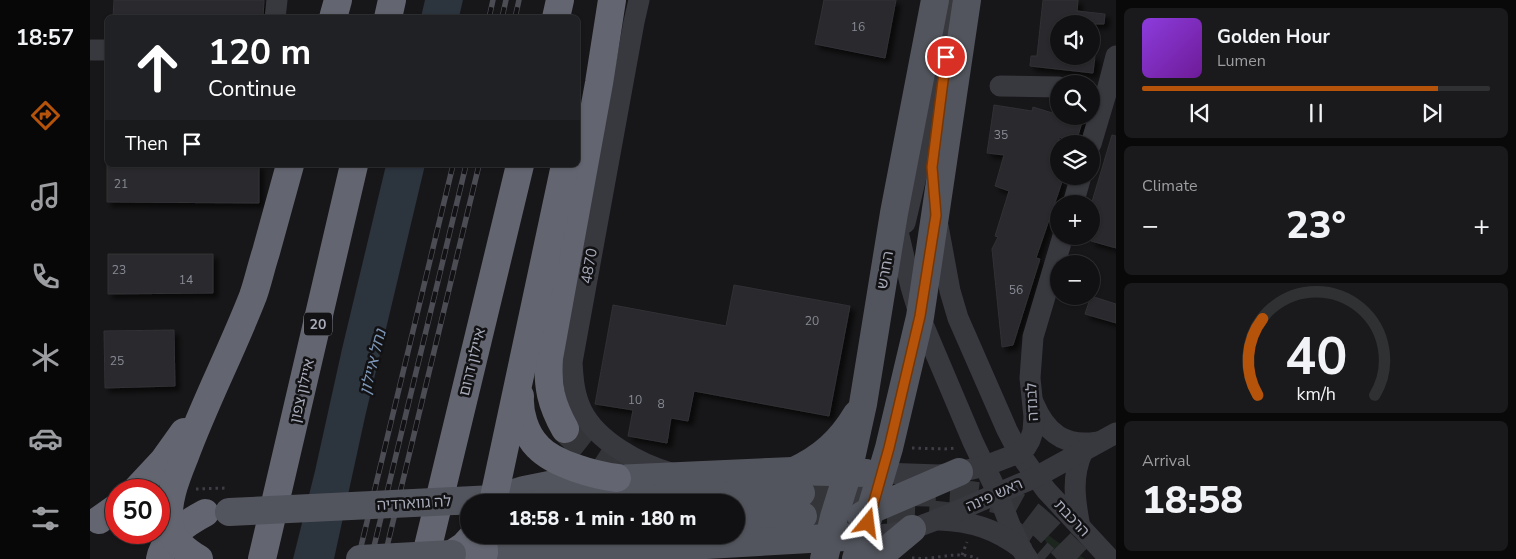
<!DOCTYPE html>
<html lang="en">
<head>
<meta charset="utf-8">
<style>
  :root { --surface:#111113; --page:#1a1a1c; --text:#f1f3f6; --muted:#9c9da0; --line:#303133; --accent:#b45309 }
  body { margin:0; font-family:"Nunito Sans","Noto Sans Hebrew",sans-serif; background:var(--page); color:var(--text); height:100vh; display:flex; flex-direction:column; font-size:19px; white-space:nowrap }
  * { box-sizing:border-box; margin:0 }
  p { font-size:16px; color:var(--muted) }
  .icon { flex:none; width:28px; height:28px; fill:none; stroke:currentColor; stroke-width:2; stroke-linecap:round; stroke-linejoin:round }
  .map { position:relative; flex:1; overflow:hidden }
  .panel { display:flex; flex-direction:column; gap:8px; padding:8px; background:#09090a; width:400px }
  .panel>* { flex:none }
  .top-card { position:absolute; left:15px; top:15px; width:475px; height:152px; border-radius:8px; box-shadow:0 1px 4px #0004,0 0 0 1px var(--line); background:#202124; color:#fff; overflow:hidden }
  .controls { position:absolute; left:960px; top:15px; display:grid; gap:10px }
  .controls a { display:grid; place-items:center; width:50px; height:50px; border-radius:50%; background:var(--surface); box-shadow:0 1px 4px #0004,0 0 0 1px var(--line); font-size:25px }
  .speed { position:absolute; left:15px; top:479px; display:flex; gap:10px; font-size:25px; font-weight:700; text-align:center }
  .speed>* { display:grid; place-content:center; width:65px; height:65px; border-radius:50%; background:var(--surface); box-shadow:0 1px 4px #0004,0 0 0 1px var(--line); line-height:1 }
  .speed .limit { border:8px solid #d22; background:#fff; color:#111 }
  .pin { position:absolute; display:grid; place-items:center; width:42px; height:42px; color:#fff; margin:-21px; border:2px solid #fff; border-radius:50%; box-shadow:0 1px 5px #0007 }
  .me { position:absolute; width:55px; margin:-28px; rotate:16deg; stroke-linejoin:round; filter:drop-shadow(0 0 4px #0008) }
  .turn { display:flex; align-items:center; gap:18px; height:105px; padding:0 20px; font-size:22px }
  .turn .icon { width:65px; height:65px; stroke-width:2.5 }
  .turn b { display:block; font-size:35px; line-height:42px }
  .then { display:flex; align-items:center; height:48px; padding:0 20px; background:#0003; gap:10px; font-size:19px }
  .big { font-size:38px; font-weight:800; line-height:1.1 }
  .panel .tile { flex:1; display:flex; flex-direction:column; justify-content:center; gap:8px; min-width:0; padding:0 18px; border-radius:8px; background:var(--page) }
  .panel .dial { align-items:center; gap:0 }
  .dial svg { height:130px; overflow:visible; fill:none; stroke:var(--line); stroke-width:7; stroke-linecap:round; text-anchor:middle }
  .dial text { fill:var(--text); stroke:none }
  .song { display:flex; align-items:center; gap:15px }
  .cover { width:60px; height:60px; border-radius:8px; background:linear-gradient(135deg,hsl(270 70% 55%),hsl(280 70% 35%)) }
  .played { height:5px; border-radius:2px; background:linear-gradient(90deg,var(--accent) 85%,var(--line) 85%) }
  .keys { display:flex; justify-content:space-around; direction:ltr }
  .heat { display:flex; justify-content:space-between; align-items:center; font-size:28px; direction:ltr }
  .trip { position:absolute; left:370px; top:494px; width:285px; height:50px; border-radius:25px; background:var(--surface); box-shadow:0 1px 4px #0004,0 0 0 1px var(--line); font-weight:800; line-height:50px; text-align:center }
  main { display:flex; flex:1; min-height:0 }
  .tabs { display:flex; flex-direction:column; width:90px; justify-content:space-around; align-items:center; background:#070708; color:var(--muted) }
  .tabs .icon { width:35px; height:35px }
  .tabs .selected { color:var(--accent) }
  .tabs b { font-size:22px; color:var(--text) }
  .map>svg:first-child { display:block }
  .green { fill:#1d251f }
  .water { fill:#2c343e }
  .building { fill:#2a2a2d; stroke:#313135; filter:url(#shadow) }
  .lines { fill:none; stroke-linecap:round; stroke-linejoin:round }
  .major-tunnel { stroke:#343539; stroke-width:28; stroke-dasharray:28 14; stroke-linecap:butt }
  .highway-tunnel { stroke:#343539; stroke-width:28; stroke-dasharray:28 14; stroke-linecap:butt }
  .path { stroke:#3e3f46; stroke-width:3; stroke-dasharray:2.5 4; stroke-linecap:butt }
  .minor { stroke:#38383f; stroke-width:21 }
  .major { stroke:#53555e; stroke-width:28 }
  .highway { stroke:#636570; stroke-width:28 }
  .rail-casing { stroke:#4b4c54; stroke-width:5.5 }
  .rail { stroke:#121214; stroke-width:4; stroke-dasharray:11; stroke-linecap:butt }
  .major-bridge { stroke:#53555e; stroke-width:28 }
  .route-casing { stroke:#753606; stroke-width:12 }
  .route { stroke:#b45309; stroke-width:9 }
  .labels { text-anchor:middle; stroke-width:5; stroke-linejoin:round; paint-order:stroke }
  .number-label { font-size:12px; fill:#888b96 }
  .shield { fill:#121214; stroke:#7b7e88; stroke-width:1 }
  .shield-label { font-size:14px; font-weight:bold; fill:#a8acba }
  .street-label { font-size:15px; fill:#a8acba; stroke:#121214 }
  .water-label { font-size:16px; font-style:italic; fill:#7d96b7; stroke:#121214 }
</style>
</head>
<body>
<main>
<nav class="tabs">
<b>18:57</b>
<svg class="icon selected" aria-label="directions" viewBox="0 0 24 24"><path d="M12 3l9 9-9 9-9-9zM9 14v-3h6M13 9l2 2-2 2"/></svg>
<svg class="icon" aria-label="music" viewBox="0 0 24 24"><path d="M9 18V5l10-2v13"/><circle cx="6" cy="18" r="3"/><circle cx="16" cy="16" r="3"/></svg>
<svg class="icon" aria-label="phone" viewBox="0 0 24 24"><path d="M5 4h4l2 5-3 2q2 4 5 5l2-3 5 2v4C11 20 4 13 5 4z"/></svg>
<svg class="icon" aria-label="climate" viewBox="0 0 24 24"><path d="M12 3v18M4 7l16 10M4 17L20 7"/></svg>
<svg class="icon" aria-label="car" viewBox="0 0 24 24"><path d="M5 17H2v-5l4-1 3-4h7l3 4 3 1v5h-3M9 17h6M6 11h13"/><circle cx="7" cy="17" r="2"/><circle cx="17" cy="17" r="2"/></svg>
<svg class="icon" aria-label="filters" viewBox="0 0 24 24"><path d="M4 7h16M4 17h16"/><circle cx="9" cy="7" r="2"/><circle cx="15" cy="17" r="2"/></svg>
</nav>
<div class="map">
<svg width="1026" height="559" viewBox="0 0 1026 559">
  <defs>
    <filter id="shadow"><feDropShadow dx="4.5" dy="4.5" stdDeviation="2.5" flood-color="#0009"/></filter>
  </defs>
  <rect width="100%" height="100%" fill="#171719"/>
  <!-- green -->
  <path class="green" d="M952,528C964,543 981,548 995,559H966L949,530Z"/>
  <!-- water -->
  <g class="water">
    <polygon points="335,0 373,0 369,17 331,17"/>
    <polygon points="296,165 335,165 275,417 244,559 203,559 225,471 252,349"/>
  </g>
  <!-- building -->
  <g class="building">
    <polygon points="24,0 174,0 173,18 23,18"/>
    <polygon points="734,0 806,0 795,58 725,44"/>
    <polygon points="953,0 988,0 987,11 1015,14 1014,24 969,24 969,56 1005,56 1003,73 940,66 941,56 947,56"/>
    <polygon points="904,105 942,111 943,107 969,115 969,116 994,116 986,142 969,137 969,181 972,182 946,258 950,259 923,345 912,347 902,249 908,237 905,236 919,191 905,186 914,155 897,153"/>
    <polygon points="1022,135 1026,136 1026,248 1001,241 1001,205"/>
    <polygon points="17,165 169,165 169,203 17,202"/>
    <polygon points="18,254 123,254 123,293 18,294"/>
    <polygon points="644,285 760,306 739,416 604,391 598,421 581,418 577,443 538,436 543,410 505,404 523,305 636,326"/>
    <polygon points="1001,296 1026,304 1026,323 995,314"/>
    <polygon points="84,330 85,386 15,388 14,331"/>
  </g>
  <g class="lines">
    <!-- major-tunnel -->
    <g class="major-tunnel">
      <path d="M818,492C847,493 909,493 932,509C953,523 969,542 987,559"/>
      <polyline points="711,493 775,492"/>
      <path d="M713,516C765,514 818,509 871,518"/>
      <polyline points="914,529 939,545 955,559"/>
    </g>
    <!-- highway-tunnel -->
    <path class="highway-tunnel" d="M475,429C497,451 521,470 554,472"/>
    <!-- path -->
    <g class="path">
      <polyline points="822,448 855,449 866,448"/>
      <polyline points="106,489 137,488"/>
      <polyline points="872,555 877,542"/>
      <path d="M822,558C827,558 833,559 839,558C856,557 871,551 888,559"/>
    </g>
    <!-- minor -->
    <g class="minor">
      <path d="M549,0L544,22L482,362C483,379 484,395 492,411C507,441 549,464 581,473"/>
      <polyline points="185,18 187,0"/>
      <polyline points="0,50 18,50"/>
      <polyline points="910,86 969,87"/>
      <polyline points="1001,144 1018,87 1026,56"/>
      <polyline points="983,204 991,176"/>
      <polyline points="806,223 821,287 830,317 883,442 908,494 920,525 932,550 938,559"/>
      <polyline points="815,223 829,164 859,0"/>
      <polyline points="848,226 860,291 868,318 917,430 929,453 956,490 1020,559"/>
      <path d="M944,404C956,433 975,447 1007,442"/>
      <polyline points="742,519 792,473 849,475 869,472 895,466 929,453 936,447 940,440 943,431 944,417 940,378 943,337 973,236"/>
      <path d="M849,520C881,521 906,529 932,549"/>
      <path d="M990,527C985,501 981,476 993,451"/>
      <polyline points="774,536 800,534 822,529 846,520 946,477 1026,433"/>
    </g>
    <!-- major -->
    <g class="major">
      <path d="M704,471C732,458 751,441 767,414"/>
      <polyline points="364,501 404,499 434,490 479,481 703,471 776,473"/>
      <polyline points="452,502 492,502 711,493"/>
      <polyline points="771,516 781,510 869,472"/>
      <polyline points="646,520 713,516"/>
      <polyline points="371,554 582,547 755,537"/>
      <polyline points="734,559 744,517 758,472 773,404 804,213 845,0"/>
      <polyline points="766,559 799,448 830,317 877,0"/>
      <polyline points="786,559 822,529"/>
    </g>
    <!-- highway -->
    <g class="highway">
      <polyline points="243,18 248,0"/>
      <polyline points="298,18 302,0"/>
      <polyline points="466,18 470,0"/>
      <path d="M430,396C429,413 435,434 448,447C464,464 504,475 527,478"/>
      <path d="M475,429C461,404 457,386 459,358L509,83L522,0"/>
      <polyline points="46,490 74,460 94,432"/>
      <polyline points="403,502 475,165"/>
      <polyline points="9,520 26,508"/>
      <polyline points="362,554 374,546 384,535"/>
      <path d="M70,559C74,538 98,522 115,513"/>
      <path d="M109,559C96,551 82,541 80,526C75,504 87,476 95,456C115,402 142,350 163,296C168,282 171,267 176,252C184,223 192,194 200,165"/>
      <polyline points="172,559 264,165"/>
      <polyline points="335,559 430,165"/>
      <polyline points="392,559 394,553 393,535"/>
    </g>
    <defs>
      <g id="rail">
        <polyline points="399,18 403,0"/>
        <polyline points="412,18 416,0"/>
        <polyline points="425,18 429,0"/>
        <polyline points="268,559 363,165"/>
        <polyline points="281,559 376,165"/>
        <polyline points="294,559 389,165"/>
      </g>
    </defs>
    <!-- rail casing -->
    <use href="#rail" class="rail-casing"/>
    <!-- rail -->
    <use href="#rail" class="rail"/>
    <!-- major-bridge -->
    <g class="major-bridge">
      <polyline points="139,512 364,501"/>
      <polyline points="270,559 362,554"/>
    </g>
  </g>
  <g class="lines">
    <defs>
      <polyline id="route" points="778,523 799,448 830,316 846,215 842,167 856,57"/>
    </defs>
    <!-- route casing -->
    <use href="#route" class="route-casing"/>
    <!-- route -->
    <use href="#route" class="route"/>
  </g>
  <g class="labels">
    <!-- number labels -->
    <g class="number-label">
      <text x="768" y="31">16</text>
      <text x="911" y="139">35</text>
      <text x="31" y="188">21</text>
      <text x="29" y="274">23</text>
      <text x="96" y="284">14</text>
      <text x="926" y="294">56</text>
      <text x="722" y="325">20</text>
      <text x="27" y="365">25</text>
      <text x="545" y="404">10</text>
      <text x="571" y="408">8</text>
    </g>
    <!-- shield labels -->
    <rect class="shield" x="214" y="312.5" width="28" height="23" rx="4"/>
    <g class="shield-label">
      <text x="228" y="329">20</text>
    </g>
    <!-- street labels -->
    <g class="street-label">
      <text transform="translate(499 266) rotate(-80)" y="5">4870</text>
      <text transform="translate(795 270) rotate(-80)" y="5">החרש</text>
      <text transform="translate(382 362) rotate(-76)" y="5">איילון דרום</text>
      <text transform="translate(212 391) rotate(-77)" y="5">איילון צפון</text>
      <text transform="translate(942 402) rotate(-93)" y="5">לבנדה</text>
      <text transform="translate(904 495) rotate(-24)" y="5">ראש פינה</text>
      <text transform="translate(324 503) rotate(-3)" y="5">לה גווארדיה</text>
      <text transform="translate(982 518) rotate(47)" y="5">הרכבת</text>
    </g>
    <!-- water labels -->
    <g class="water-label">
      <text transform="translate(282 362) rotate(-76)" y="6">נחל איילון</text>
    </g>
  </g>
</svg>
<div class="controls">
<a><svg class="icon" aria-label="sound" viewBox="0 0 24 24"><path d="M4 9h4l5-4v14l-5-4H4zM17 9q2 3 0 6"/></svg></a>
<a><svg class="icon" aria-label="search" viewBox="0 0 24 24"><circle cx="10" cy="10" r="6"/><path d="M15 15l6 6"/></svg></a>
<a><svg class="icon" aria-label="layers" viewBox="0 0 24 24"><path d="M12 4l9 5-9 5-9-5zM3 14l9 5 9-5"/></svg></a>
<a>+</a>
<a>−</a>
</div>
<div class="speed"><div class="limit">50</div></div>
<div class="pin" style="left:856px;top:57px;background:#d93025"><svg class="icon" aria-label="arrive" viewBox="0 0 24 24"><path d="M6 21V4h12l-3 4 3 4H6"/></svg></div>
<svg class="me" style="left:778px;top:523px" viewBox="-20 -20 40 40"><path d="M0-17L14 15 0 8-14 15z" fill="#b45309" stroke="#fff" stroke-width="4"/></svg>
<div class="trip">18:58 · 1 min · 180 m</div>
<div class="top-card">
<div class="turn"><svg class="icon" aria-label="ahead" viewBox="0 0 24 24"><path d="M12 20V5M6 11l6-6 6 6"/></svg><div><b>120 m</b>Continue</div></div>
<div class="then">Then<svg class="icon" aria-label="arrive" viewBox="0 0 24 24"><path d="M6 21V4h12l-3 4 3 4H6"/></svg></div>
</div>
</div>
<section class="panel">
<div class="tile">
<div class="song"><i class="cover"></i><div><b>Golden Hour</b><p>Lumen</p></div></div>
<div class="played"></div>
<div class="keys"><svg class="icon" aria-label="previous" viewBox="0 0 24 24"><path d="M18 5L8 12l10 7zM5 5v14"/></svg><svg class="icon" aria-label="pause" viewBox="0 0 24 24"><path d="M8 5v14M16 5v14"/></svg><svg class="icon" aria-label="next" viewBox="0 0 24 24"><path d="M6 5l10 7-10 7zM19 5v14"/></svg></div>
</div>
<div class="tile"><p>Climate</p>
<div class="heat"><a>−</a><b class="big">23°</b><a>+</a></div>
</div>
<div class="tile dial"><svg viewBox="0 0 100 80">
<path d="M14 69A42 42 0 1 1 86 69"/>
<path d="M14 69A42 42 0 0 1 17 22" stroke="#b45309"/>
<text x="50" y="56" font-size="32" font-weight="700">40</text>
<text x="50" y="72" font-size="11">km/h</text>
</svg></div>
<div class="tile"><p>Arrival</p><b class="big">18:58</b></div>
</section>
</main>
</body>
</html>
